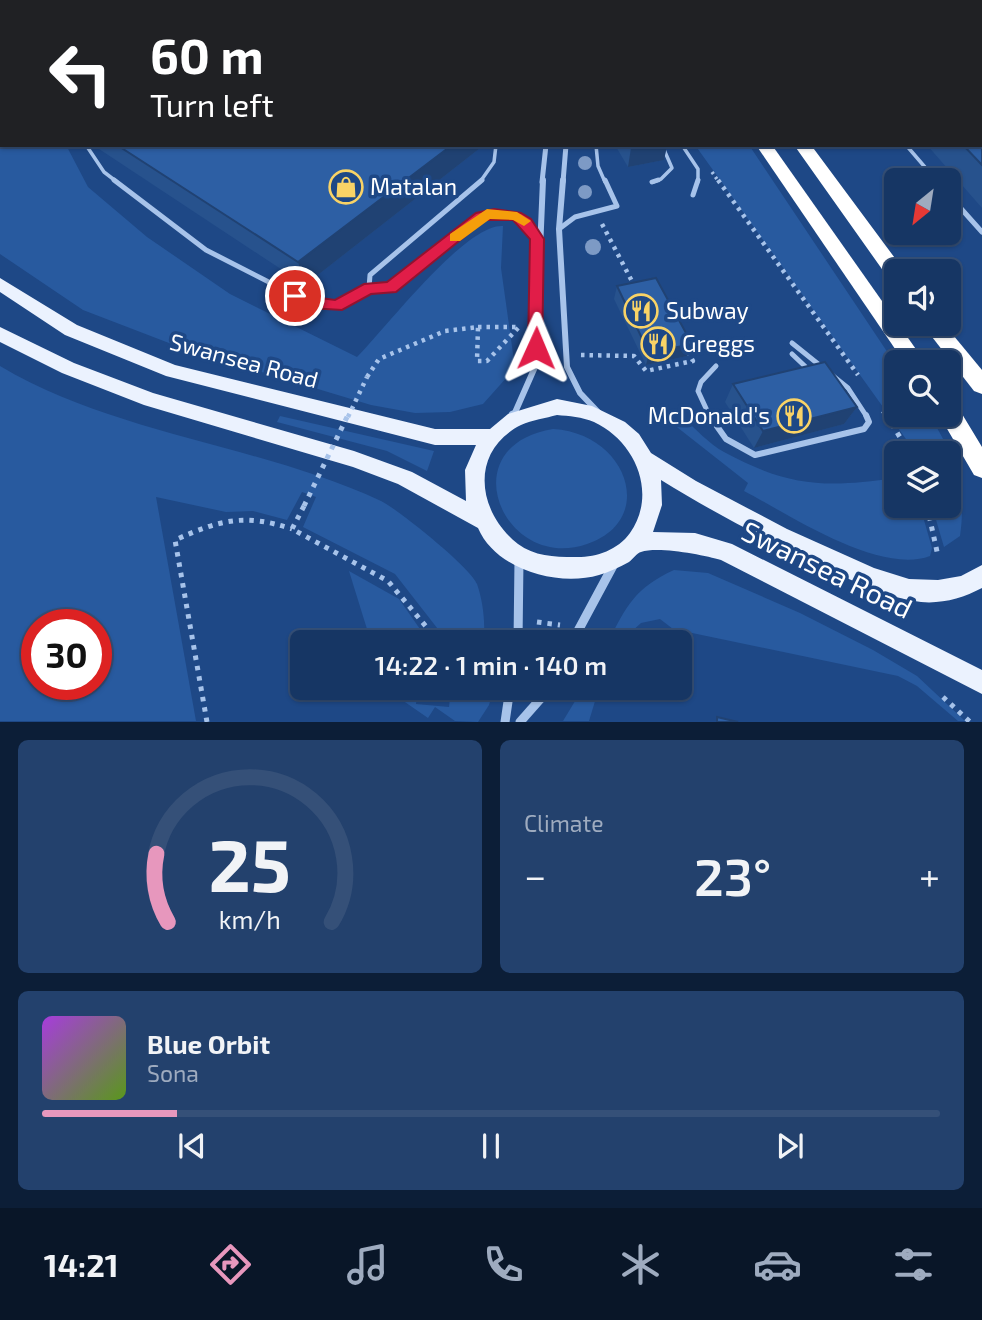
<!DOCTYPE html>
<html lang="en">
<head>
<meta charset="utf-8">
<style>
  :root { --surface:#163664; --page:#23416d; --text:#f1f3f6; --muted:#9eabbf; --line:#355078; --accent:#e797bd }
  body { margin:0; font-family:"Exo 2",sans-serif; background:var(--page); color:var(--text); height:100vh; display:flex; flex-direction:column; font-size:26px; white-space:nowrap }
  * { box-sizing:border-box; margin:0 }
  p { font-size:23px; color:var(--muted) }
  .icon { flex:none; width:38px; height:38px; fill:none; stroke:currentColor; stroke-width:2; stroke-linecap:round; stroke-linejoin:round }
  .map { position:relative; height:722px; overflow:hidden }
  .details { display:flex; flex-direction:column; gap:18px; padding:18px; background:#0c1e37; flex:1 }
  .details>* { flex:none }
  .hud { position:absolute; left:0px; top:0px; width:984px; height:147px; box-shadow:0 2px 5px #0004,0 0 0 2px var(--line); background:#202124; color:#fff; overflow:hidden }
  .needle { width:46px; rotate:210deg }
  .fabs { position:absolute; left:884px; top:168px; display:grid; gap:14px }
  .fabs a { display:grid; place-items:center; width:77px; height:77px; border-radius:10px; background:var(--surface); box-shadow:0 2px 5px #0004,0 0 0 2px var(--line); font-size:35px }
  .speed { position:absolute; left:21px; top:609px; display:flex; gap:14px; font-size:35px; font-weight:700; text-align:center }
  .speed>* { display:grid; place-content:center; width:91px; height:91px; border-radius:50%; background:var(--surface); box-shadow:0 2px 5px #0004,0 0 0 2px var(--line); line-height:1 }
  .speed .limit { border:10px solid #d22; background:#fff; color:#111 }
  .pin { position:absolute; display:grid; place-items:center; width:60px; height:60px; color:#fff; margin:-30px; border:4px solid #fff; border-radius:50%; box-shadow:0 2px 7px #0007 }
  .me { position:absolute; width:77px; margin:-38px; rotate:1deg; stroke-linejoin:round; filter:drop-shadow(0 0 5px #0008) }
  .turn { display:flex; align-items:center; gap:24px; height:147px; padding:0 35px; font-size:32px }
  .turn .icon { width:91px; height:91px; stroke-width:2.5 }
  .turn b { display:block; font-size:49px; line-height:60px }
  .big { font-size:52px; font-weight:600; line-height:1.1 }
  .details .widget { flex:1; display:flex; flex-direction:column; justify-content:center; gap:10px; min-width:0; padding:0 24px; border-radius:10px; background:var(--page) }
  .details .dial { align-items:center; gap:0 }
  .dial svg { height:182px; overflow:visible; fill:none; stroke:var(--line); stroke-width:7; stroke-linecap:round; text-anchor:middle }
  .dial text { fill:var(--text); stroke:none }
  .song { display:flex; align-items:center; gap:21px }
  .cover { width:84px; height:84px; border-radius:10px; background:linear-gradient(135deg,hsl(280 70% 55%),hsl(90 70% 35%)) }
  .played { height:7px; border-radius:4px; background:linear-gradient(90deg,var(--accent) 15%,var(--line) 15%) }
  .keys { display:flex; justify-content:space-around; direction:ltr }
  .heat { display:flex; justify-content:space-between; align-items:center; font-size:38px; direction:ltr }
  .details .tiles { flex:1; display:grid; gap:18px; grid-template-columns:1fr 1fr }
  .widget:last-child { grid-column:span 2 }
  .trip { position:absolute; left:290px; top:630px; width:402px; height:70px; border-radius:10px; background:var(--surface); box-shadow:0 2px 5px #0004,0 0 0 2px var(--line); font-weight:600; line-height:70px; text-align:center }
  .tab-bar { display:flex; height:112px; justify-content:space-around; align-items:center; background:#091628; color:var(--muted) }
  .tab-bar .icon { width:49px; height:49px }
  .tab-bar .selected { color:var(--accent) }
  .tab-bar b { font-size:32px; color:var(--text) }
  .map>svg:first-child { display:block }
  .green { fill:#285a9f; fill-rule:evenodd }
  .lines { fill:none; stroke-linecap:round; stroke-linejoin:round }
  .path-far2 { stroke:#a7c3ea; stroke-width:3.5; stroke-dasharray:2.5 3.5; stroke-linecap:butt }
  .path-far1 { stroke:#a7c3ea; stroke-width:4.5; stroke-dasharray:3.5 5; stroke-linecap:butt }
  .path { stroke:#a7c3ea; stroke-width:5; stroke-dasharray:4.5 6; stroke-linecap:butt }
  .lane-far2 { stroke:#a7c3ea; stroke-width:3.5 }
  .lane-far1 { stroke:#a7c3ea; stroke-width:5 }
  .lane { stroke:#a7c3ea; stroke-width:6 }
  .street-far2 { stroke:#a7c3ea; stroke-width:5 }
  .street-far1 { stroke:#a7c3ea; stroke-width:6 }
  .street { stroke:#a7c3ea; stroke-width:9 }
  .primary { fill:#ebf2fe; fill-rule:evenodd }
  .highway { fill:#fff; fill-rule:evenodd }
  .path-bridge-far1 { stroke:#a7c3ea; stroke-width:4.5; stroke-dasharray:3.5 5; stroke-linecap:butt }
  .path-bridge { stroke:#a7c3ea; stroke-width:5; stroke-dasharray:4.5 6; stroke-linecap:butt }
  .tree { fill:#7d9ac5 }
  .wall { fill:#27528d }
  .shaded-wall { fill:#204273 }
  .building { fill:#2d5fa4; stroke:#204273; stroke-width:2 }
  .route { fill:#e11d48; stroke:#92132f; stroke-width:2 }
  .slow { fill:#f59e0b }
  .labels { text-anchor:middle; stroke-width:7; stroke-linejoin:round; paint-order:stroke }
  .poi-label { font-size:23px; fill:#fff; stroke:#1e4886; text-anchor:start }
  .street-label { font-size:23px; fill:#fff; stroke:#1e4886 }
  .near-street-label { font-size:28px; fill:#fff; stroke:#1e4886 }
</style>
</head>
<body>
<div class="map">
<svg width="982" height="722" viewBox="0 0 982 722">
  <rect width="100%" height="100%" fill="#1e4886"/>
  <!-- green -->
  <g class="green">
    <path d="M0,45L2,145H66L88,187L147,237L230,294L357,357C385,329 466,223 503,226L501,268L515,368L483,404L450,412L415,413L371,405L182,348L83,310L0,254Z"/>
    <path d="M695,145H749L896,365V415H929C954,453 967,490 960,536L944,547L932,506H948V453H916Z"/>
    <path d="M0,366C116,435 259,444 381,501C399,510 471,568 477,584C483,601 486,625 483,642H448L395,574L303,527L316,497L302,492L287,520L253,511L226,512L156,497L196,721H0ZM37,625H96V684H37Z"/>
    <polygon points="280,416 434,451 427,471 387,451 277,422"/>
    <path d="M682,417C695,428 709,444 724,452C789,487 825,488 896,478V506H920L932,548L930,556C879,575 790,515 744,491L748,483L673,424Z"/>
    <path d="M553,429C627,433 658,520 587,544C504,573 449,446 553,429Z"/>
    <path d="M674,570L708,573L800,613L873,650L917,676L965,721H958L917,686L898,676L673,629L660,619L641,623L620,642H608C627,605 635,588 674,570Z"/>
    <polygon points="349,571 399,599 429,642 371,642"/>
    <polygon points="407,688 418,688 416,704 449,707 451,688 494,688 489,705 478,722 455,721 435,707 428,718 402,700"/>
    <polygon points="583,688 599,688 589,721 563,721"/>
  </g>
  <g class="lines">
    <!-- path-far2 -->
    <polyline class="path-far2" points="712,172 719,182"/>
    <!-- path-far1 -->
    <g class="path-far1">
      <polyline points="718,180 858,375"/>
      <polyline points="602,224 635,287"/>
      <polyline points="478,327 519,327"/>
      <polyline points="581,355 634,356 646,371 693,361 686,348"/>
      <polyline points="367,377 379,359 445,331 478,327 477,361 487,361 519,327"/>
      <polyline points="883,411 887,417"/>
    </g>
    <!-- path -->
    <g class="path">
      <polyline points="886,415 910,453"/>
      <polyline points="304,506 292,529 388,581 439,642"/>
      <polyline points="927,506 938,556"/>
      <polyline points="537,622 560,625"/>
      <polyline points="943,697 970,722"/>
      <path d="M207,722L175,540C220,520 244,513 292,529"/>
    </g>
    <!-- lane-far2 -->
    <g class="lane-far2">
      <polyline points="556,0 558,2"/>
      <polyline points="0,24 2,26"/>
      <polyline points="86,145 104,172 117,182"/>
      <polyline points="596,145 598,166 605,182"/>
      <polyline points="682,145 698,169 698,182"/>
      <polyline points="906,145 936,180"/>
      <polyline points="480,182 494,162 496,145"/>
      <polyline points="653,182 661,179 672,168 662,145"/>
    </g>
    <!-- lane-far1 -->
    <g class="lane-far1">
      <polyline points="114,180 206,250 310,303 337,306 369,288 391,288 487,214 517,216 537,239"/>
      <polyline points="652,182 658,180"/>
      <polyline points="948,194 982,232"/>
      <polyline points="693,195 698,180"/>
      <polyline points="559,229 575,217 617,206 605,180"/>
      <polyline points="369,288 370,275 482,180"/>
      <polyline points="792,343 848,388 867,417"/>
      <polyline points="792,354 810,371"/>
      <polyline points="710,417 698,391 701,382 716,366"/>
    </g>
    <!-- lane -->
    <polyline class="lane" points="709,415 726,439 755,455 864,429 869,422 866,415"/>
    <!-- street-far2 -->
    <g class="street-far2">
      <polyline points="542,182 546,145"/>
      <polyline points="563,182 566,145"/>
    </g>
    <!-- street-far1 -->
    <g class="street-far1">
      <polyline points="563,180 559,229 567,367 580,393 599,413"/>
      <polyline points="513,417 535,367 543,180"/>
    </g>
    <!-- street -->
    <g class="street">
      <polyline points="512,418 513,415"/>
      <polyline points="518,642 519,560"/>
      <polyline points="572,642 615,562"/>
      <polyline points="505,722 510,688"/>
      <polyline points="520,722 550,688"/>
    </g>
    <!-- primary -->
    <path class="primary" d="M0,278L77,325L175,365L435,429H490L508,414L557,399L592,406L625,422L639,434L651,453L696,481L787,529L874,568L909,579L938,580L961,576L982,565V588C963,598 942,604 921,602C887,598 856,582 825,568C769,541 714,513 661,480L662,505L653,532L695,533L732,544L982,670V694L721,560C704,555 658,546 641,552C637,553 633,559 629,562C620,567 609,572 599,575C558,587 496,570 478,528L398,484L353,467L144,405L62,373L0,342V327L74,363L153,393L354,451L412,472L466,501L465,470L476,445H435L166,376L65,335L0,292ZM557,415C569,416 582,417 594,422C635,441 658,493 630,533C617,551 594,558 574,557C554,557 534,556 518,544C477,512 469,451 521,425C532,420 546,418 557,415Z"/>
    <!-- highway -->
    <g class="highway">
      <polygon points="656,0 670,0 670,2 657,2"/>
      <polygon points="689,0 703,0 703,2 690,2"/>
      <polygon points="756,145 772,145 925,362 904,362"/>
      <polygon points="794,145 811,145 903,269 904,271 896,271 896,281 889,279"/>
      <polygon points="922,324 944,324 982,370 982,394 974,391"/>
      <polygon points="948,402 956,404 982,447 982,478 974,475 939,415 948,415"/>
    </g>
    <!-- path-bridge-far1 -->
    <polyline class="path-bridge-far1" points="348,417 367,377"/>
    <!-- path-bridge -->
    <polyline class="path-bridge" points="304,506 348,415"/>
  </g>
  <!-- trees -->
  <g class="tree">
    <circle cx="585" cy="163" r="7"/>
    <circle cx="585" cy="192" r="7"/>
    <circle cx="593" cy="247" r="8"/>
  </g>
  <!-- wall -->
  <g class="wall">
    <polygon points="0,0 159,0 162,2 2,2 2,15 1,13 2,12 0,11"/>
    <polygon points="982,56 982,208 927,145 982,145"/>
    <polygon points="93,145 484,145 305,285"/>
    <polygon points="615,145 667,145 664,160 628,167"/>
    <polygon points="617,286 692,344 687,356 646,365 614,299"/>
    <polygon points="733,384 857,407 844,424 754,448 725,402"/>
  </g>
  <!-- shaded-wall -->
  <g class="shaded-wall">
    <polygon points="452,145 484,145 305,285 298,262"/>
    <polygon points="645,145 667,145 664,160 628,167 631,148"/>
    <polygon points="692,344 687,356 646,365 649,353"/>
    <polygon points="857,407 844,424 754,448 763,431"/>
  </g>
  <!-- building -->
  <g class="building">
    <polygon points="7,0 159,0 162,2 10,2"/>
    <polygon points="434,0 530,0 530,2 431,2"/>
    <polygon points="982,56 982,165 963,145 982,145"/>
    <polygon points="117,145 452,145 298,262"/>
    <polygon points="629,145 645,145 631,148"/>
    <polygon points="656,278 692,344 649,353 617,286"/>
    <polygon points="825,362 857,407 763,431 733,384"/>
    <polygon points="717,717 738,722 717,722"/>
  </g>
  <!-- route -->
  <polygon class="route" points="494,209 521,213 531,219 544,239 542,352 531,352 528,348 530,239 513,220 485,220 396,292 371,294 342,310 310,308 288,296 295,290 313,297 335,300 364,284 387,282 476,213"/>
  <!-- slow -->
  <polygon class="slow" points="487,209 517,212 531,221 524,226 513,220 490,219 460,241 450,241 450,234"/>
  <!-- icons -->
  <defs>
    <symbol id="shop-ring" viewBox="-11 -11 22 22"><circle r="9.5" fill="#1e4886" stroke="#f9d366" stroke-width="1.5"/><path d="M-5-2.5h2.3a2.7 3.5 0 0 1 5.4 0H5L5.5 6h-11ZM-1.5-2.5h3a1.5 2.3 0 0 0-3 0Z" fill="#f9d366"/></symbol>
    <symbol id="restaurant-ring" viewBox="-11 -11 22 22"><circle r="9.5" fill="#1e4886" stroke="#f9d366" stroke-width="1.5"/><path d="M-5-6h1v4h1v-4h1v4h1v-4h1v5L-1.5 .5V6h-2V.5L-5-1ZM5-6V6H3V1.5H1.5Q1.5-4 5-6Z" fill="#f9d366"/></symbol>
  </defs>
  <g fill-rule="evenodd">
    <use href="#shop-ring" x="327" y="168" width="38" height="38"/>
    <use href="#restaurant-ring" x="622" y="292" width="38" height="38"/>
    <use href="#restaurant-ring" x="639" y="325" width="38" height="38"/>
    <use href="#restaurant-ring" x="775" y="397" width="38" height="38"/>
  </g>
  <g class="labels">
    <!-- poi labels -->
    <g class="poi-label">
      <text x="370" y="195">Matalan</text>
      <text x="666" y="319">Subway</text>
      <text x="682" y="352">Greggs</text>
      <text x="770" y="424" text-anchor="end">McDonald's</text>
    </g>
    <!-- street labels -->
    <g class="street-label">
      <text transform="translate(244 361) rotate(15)" y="8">Swansea Road</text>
    </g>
    <!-- near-street labels -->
    <g class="near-street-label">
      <text transform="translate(827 570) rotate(26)" y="10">Swansea Road</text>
    </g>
  </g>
</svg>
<div class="fabs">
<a><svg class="needle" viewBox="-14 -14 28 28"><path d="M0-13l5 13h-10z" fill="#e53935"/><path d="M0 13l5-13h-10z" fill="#9eabbf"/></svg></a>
<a><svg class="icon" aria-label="sound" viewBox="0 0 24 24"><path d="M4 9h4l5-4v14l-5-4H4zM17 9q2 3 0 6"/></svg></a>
<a><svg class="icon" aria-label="search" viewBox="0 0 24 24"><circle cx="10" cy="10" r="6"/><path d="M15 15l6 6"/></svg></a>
<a><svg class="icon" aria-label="layers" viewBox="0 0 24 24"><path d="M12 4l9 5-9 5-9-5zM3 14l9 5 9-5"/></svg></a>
</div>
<div class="speed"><div class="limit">30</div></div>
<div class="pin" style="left:295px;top:296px;background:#d93025"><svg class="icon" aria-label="arrive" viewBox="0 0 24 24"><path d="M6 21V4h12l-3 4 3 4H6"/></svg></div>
<svg class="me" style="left:536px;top:348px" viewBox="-20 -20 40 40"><path d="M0-17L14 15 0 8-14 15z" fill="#e11d48" stroke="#fff" stroke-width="4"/></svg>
<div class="trip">14:22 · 1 min · 140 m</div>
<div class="hud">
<div class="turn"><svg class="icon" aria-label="left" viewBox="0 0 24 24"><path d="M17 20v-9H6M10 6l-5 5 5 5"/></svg><div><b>60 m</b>Turn left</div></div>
</div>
</div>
<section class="details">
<div class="tiles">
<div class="widget dial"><svg viewBox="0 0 100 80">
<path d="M14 69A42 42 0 1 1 86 69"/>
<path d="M14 69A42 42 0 0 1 9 39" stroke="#e797bd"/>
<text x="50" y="56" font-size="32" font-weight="700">25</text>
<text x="50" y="72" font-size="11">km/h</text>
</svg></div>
<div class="widget"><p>Climate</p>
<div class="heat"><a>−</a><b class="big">23°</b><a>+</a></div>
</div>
<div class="widget">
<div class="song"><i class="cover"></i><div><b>Blue Orbit</b><p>Sona</p></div></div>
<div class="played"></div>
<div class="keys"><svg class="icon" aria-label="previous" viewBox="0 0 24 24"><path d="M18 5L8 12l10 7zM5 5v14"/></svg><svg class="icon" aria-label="pause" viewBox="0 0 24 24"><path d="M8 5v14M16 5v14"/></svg><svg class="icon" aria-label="next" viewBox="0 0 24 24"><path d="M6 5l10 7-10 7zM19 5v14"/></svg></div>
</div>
</div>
</section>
<nav class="tab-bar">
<b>14:21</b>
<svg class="icon selected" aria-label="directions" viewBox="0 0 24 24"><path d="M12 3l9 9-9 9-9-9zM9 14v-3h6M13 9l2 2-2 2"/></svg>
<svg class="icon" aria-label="music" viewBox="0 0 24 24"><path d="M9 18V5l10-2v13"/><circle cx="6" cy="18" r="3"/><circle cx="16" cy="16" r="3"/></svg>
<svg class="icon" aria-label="phone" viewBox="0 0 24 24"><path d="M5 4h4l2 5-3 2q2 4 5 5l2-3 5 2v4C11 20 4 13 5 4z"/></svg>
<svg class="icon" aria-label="climate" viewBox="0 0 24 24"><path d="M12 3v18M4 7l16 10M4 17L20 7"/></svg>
<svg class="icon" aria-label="car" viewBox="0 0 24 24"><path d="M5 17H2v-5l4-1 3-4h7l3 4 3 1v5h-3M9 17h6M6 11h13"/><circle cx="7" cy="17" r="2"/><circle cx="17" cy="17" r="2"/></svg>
<svg class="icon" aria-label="filters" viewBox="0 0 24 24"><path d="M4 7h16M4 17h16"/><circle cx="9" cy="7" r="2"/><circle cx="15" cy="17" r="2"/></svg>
</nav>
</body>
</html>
